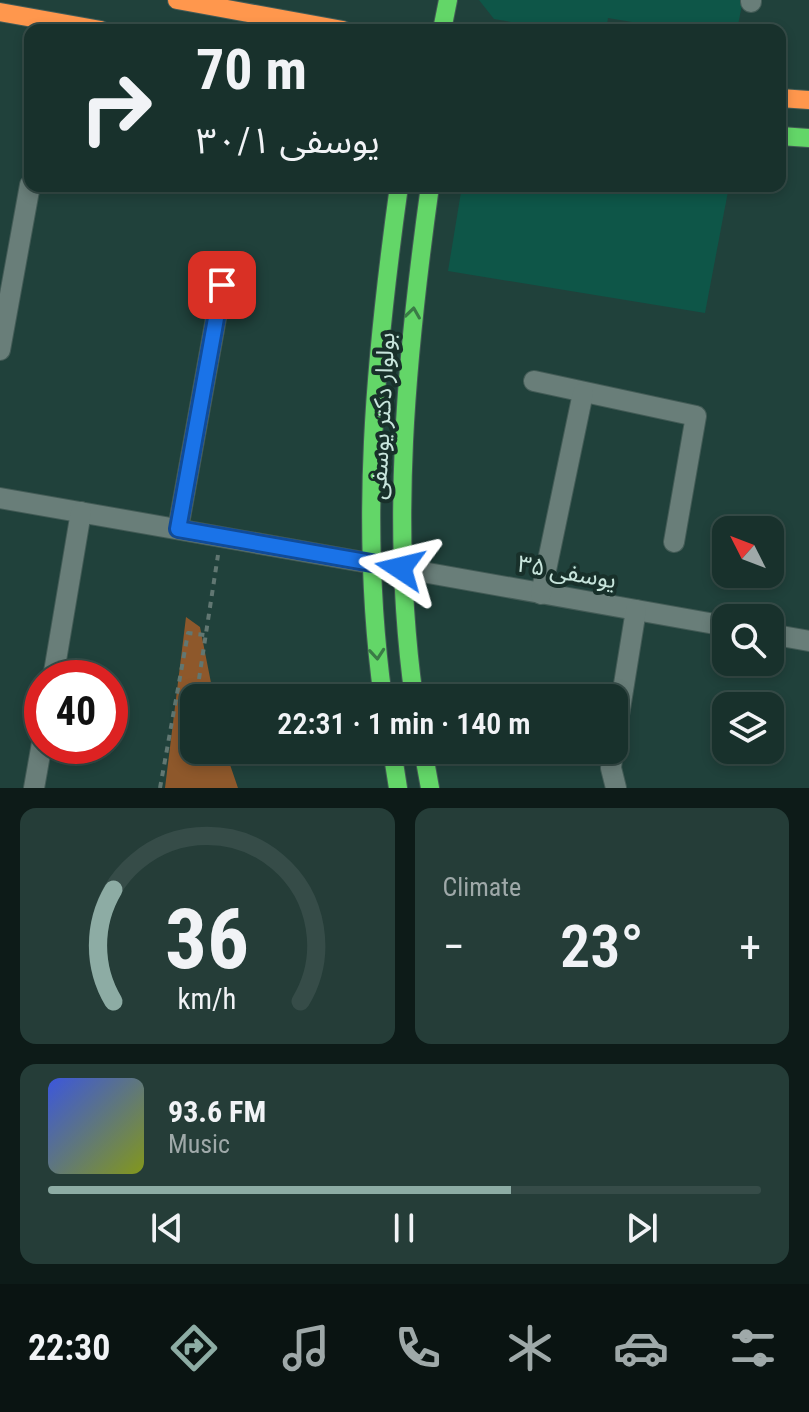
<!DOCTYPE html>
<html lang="en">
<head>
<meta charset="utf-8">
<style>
  :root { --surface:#18312c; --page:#253d38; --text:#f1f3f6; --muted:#9fa9a9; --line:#364c48; --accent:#8daca4 }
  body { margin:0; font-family:"Roboto Condensed","Noto Sans Arabic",sans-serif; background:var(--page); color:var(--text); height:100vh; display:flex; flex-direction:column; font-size:30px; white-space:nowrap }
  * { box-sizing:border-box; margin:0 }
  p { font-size:26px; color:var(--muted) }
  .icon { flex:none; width:44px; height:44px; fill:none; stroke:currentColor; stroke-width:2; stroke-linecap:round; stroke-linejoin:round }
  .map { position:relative; height:788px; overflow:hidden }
  .side { display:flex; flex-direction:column; gap:20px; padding:20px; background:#0d1b18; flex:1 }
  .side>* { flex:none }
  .guide { position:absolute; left:24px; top:24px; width:762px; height:168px; border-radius:16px; box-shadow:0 4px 12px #0003,0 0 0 2px var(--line); background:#18312c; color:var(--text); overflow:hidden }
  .needle { width:52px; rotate:312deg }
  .fabs { position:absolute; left:712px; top:516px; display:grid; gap:16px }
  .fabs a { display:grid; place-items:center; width:72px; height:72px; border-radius:16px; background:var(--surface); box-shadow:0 4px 12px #0003,0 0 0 2px var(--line); font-size:40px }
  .speed { position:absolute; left:24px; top:660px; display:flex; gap:16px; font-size:40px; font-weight:700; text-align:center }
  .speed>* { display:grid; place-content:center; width:104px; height:104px; border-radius:50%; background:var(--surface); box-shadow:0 4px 12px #0003,0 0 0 2px var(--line); line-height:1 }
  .speed .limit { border:12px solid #d22; background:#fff; color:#111 }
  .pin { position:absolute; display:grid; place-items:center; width:68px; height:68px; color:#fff; margin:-34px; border-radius:16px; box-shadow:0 4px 12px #0006 }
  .me { position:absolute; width:88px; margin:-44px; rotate:280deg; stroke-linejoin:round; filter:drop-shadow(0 0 6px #0008) }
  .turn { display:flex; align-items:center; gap:28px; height:168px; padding:0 40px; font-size:36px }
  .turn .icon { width:104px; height:104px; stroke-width:2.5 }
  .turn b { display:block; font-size:56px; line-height:68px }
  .big { font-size:60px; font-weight:600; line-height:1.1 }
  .side .card { flex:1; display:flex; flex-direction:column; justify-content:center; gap:12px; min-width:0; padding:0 28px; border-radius:16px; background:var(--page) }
  .side .dial { align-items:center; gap:0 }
  .dial svg { height:208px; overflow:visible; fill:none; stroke:var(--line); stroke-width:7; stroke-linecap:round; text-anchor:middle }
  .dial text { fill:var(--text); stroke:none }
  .song { display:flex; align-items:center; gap:24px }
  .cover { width:96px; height:96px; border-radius:12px; background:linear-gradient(135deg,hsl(230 70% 55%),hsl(70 70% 35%)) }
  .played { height:8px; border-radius:4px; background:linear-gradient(90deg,var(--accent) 65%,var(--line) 65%) }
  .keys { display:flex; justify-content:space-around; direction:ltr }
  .heat { display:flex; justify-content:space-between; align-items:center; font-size:44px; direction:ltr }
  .side .tiles { flex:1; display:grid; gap:20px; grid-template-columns:1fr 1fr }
  .card:last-child { grid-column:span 2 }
  .trip { position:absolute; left:180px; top:684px; width:448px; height:80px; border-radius:16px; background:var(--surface); box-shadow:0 4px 12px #0003,0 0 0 2px var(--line); font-weight:600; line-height:80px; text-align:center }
  .dock { display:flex; height:128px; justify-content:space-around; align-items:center; background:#0a1412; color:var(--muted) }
  .dock .icon { width:56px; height:56px }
  .dock .on { color:var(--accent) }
  .dock b { font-size:36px; color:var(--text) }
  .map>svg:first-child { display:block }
  .built { fill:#0e5648 }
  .green { fill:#8e582b }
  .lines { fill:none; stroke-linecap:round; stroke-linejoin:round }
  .street-casing { stroke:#435b56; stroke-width:22 }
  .fast-casing { stroke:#435b56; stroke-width:20 }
  .slow-casing { stroke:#435b56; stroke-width:20 }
  .path { stroke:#617772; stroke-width:4; stroke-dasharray:6 6; stroke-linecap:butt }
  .street { stroke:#697e79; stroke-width:20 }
  .fast { stroke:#63d668; stroke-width:18 }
  .slow { stroke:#ff974d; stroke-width:18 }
  .oneway { stroke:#3a7b46 }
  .route-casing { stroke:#114b97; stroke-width:20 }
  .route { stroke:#1a73e8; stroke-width:14 }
  .labels { text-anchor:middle; stroke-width:8; stroke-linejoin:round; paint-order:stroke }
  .street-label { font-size:24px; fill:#c8e5dc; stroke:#18302a }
</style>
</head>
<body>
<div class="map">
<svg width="809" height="788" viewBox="0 0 809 788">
  <rect width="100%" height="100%" fill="#20413b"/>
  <!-- built -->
  <g class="built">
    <polygon points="479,0 743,0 737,30 680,30 608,18 606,30 558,30 494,19"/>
    <polygon points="462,186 729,186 705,313 448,271"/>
  </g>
  <!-- green -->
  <polygon class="green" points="186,617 200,627 214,698 194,698 194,750 225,750 238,788 165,788"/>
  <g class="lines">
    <defs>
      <g id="street">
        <polyline points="751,2 751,0"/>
        <polyline points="0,350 30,185"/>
        <polyline points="534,381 696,416 674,542"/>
        <polyline points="0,498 369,563"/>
        <polyline points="178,529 222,285"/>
        <polyline points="400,568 726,626"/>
        <polyline points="541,594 583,393"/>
        <polyline points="770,634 809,641"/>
        <polyline points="53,678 81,512"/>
        <polyline points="614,746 636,610"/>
        <polyline points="613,750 611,768 616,788"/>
        <polyline points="34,788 42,743"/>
      </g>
      <g id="fast">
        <polyline points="442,30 448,0"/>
        <polyline points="780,136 809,138"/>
        <path d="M383,698C359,525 375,358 399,186"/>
        <path d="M414,698C390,525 406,358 430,186"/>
        <polyline points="392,750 398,788"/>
        <polyline points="423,750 430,788"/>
      </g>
      <g id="slow">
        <polyline points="177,0 343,30"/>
        <polyline points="0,12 101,30"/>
        <polyline points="780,98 809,100"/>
      </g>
    </defs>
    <!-- street casing -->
    <use href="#street" class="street-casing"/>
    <!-- fast casing -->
    <use href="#fast" class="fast-casing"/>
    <!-- slow casing -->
    <use href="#slow" class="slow-casing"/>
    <!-- path -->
    <g class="path">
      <polyline points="199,679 218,555"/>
      <polyline points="160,788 188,633 205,635"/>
    </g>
    <!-- street -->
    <use href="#street" class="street"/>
    <!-- fast -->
    <use href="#fast" class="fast"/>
    <!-- slow -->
    <use href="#slow" class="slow"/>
  </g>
  <!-- one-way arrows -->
  <defs><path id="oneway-chevron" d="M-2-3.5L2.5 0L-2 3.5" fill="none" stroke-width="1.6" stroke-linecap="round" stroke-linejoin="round" transform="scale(2)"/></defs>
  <g class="oneway">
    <use href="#oneway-chevron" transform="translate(413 313) rotate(-82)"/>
    <use href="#oneway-chevron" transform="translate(377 654) rotate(85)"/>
  </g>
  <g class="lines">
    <defs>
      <polyline id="route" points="222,285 178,529 400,568"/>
    </defs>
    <!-- route casing -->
    <use href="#route" class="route-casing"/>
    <!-- route -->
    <use href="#route" class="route"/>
  </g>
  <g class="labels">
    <!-- street labels -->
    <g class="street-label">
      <text transform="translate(382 416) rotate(-87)" y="8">بولوار دکتر یوسفی</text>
      <text transform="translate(567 572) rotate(10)" y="8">یوسفی ۳۵</text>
    </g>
  </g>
</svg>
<div class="fabs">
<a><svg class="needle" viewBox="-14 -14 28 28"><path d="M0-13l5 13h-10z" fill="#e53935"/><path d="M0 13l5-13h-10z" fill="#9fa9a9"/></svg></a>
<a><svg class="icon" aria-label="search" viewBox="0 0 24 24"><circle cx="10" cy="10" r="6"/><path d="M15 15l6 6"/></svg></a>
<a><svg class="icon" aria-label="layers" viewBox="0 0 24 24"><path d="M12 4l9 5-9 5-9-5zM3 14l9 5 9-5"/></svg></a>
</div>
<div class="speed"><div class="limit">40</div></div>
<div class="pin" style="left:222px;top:285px;background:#d93025"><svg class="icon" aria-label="arrive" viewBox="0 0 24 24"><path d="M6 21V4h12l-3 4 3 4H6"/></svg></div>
<svg class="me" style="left:400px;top:568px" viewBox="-20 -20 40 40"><path d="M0-17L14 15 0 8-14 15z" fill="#1a73e8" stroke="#fff" stroke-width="4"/></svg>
<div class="trip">22:31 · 1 min · 140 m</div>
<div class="guide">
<div class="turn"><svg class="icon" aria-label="right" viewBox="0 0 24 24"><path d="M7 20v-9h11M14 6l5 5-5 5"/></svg><div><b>70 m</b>یوسفی ۳۰/۱</div></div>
</div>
</div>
<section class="side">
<div class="tiles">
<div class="card dial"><svg viewBox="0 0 100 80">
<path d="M14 69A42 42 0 1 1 86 69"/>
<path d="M14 69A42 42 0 0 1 14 26" stroke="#8daca4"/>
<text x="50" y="56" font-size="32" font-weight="700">36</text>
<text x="50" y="72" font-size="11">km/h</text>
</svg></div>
<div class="card"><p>Climate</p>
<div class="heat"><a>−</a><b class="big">23°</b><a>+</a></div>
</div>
<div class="card">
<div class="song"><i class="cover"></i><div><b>93.6 FM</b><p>Music</p></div></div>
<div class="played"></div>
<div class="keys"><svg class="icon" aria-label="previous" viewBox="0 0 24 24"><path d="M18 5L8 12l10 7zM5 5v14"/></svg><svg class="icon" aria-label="pause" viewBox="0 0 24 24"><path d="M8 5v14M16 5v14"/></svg><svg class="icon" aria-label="next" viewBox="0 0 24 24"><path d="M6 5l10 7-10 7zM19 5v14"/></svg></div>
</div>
</div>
</section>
<nav class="dock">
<b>22:30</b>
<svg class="icon on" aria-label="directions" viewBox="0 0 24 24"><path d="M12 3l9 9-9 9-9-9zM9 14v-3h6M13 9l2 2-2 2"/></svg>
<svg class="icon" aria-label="music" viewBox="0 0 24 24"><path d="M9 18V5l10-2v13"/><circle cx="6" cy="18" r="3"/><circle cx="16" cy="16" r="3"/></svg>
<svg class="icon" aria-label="phone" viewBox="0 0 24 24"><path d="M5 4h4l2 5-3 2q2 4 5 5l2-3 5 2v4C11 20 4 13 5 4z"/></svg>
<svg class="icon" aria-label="climate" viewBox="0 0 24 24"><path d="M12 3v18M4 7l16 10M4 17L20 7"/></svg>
<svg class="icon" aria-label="car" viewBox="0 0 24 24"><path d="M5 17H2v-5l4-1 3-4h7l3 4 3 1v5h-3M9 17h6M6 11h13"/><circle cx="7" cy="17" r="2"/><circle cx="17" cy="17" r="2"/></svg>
<svg class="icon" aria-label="filters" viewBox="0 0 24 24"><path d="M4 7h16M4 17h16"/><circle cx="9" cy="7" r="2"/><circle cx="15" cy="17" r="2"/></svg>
</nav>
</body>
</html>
